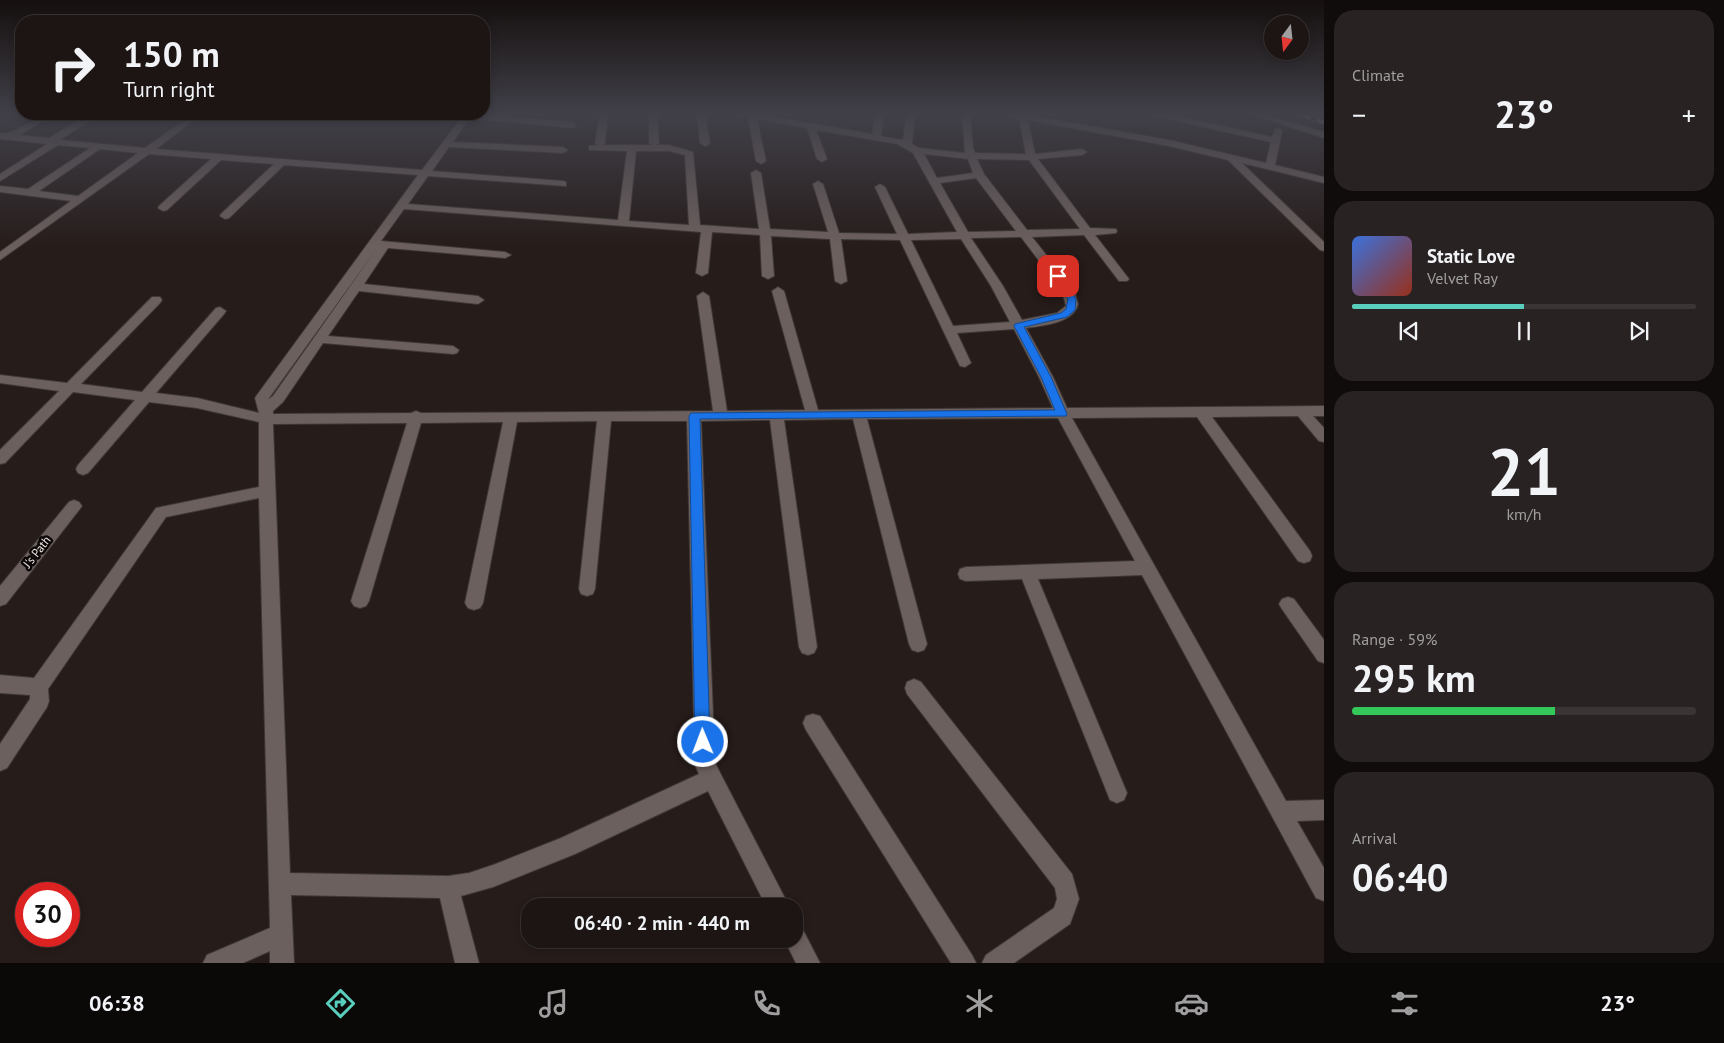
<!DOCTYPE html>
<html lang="en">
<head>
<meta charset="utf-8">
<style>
  :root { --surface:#1c1514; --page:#292222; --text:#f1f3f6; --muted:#a09fa0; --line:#3a3434; --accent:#5acebd }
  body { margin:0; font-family:"PT Sans",sans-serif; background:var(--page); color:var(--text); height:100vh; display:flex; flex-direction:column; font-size:19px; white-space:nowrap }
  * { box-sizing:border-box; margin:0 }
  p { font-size:16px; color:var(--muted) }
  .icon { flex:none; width:28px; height:28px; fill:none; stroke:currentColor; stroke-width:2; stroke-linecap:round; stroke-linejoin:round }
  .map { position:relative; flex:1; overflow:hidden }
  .drawer { display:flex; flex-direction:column; gap:10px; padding:10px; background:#0f0c0b; width:400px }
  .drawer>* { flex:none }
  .top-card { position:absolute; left:15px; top:15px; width:475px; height:105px; border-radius:20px; box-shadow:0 2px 8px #0003,0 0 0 1px var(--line); background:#1c1514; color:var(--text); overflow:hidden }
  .needle { width:32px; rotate:195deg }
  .tools { position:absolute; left:1264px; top:15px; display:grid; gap:10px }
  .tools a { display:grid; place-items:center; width:45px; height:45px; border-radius:50%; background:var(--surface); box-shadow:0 2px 8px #0003,0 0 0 1px var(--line); font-size:25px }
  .speed { position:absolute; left:15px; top:882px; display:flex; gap:10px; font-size:25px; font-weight:700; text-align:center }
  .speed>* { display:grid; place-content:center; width:65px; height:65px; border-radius:50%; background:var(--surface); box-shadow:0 2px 8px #0003,0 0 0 1px var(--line); line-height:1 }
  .speed .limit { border:8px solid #d22; background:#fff; color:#111 }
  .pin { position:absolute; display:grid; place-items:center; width:42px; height:42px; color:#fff; margin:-21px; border-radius:10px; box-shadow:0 2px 8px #0006 }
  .me { position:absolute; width:55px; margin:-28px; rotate:359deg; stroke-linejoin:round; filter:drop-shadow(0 0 4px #0008) }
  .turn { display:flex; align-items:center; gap:18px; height:105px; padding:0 25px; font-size:22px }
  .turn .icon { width:65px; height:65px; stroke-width:2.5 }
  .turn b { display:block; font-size:35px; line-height:42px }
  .big { font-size:38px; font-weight:700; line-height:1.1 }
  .drawer .widget { flex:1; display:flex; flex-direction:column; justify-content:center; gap:8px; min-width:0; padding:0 18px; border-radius:20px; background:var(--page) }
  .drawer .dial { align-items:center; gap:0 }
  .dial b { font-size:65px; line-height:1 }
  .song { display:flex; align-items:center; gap:15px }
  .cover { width:60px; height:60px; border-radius:8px; background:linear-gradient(135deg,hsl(220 70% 55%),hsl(10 70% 35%)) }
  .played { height:5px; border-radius:2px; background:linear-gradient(90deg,var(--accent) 50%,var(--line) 50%) }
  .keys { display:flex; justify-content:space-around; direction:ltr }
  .heat { display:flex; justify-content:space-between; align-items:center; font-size:28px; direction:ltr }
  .charge { height:8px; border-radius:4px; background:linear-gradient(90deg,#34c759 59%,var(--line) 0) }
  .trip { position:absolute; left:521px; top:898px; width:282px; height:50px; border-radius:20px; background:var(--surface); box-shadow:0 2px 8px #0003,0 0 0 1px var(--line); font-weight:700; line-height:50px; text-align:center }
  .menu { display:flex; height:80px; justify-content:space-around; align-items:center; background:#0b0808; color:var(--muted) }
  .menu .icon { width:35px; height:35px }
  .menu .on { color:var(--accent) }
  .menu b { font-size:22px; color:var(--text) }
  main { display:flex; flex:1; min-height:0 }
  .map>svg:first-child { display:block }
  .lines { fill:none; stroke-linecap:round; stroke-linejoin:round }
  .minor-casing { stroke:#3f3836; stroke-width:2 }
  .minor { fill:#6c605e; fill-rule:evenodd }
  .rail-casing { stroke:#aea6a4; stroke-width:4 }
  .rail { stroke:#0c0707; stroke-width:2.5; stroke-dasharray:8; stroke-linecap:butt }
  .route { fill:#1a73e8; stroke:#114b97 }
  .labels { text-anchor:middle; stroke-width:5; stroke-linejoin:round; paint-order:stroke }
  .street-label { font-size:12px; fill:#eee7e5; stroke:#0c0707 }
</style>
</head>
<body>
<main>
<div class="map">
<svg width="1324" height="963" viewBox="0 0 1324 963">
  <rect width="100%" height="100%" fill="#261c1a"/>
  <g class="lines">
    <defs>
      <g id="minor">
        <path d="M600,113H608L605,143L602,145H652L649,143V113H657L659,143L656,145H669L693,152L700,225L759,229L751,173L756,170L761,173L770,229L828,232L813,184L818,181L823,184L839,233L897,234L875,187L880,184L885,187L908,234L957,232L913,153L897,144L816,130L827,159L822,162L817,159L807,128L757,119L766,161L761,164L756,161L748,118L734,115L733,113H753L872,134L876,113H884L881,136L903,140L907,113H915L912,144L919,148L965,153L962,113H970L973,148L975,153L1026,154L1019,118L1001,113H1017L1169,140L1266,163L1271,142L1154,116L1150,113H1164L1272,137L1275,129H1281L1282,131L1275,165L1324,177V183L1242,163L1324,242V251L1320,250L1228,160L1169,146L1028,120L1035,154L1082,149L1087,152L1082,155L1038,159L1090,228L1116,229L1117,231L1116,233L1095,235L1129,279L1127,281H1119L1084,235L1032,237L1074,290L1078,304C1074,323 1042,326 1026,328L1053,377L1067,408L1324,406V416H1313L1324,428V442L1319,441L1298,416L1212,417L1310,551L1312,556L1310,561L1304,563L1298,561L1197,417L1072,418L1286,801L1324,800V820L1297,821L1324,868V901L1316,898L1142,575L1038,579L1127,793L1124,800L1117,803L1110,800L1022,579L966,581L960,579L958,574L960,569L966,567L1135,561L1058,418L867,419L927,644L924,650L918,652L912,650L909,644L853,419L784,420L817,647L814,653L808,655L802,653L799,647L770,420L701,421L715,763L789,906H766L708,791L575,854L493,887L461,896L479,963H455L440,898L291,895L294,963H270V951L243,963H203L207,955L270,928L259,498L166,517L48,689L49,701L47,707L7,768L0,771V744L30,699V695L0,693V675L34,678L156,508L259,487V422L197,408L149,402L88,473L83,475L78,473L76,469L78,465L135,400L73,392L5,463L0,464V450L59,391L0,383V375L67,383L152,297H160L162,300L160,303L81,384L142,392L216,308L220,307L226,311L224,314L156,393L197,398L259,413L255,398L257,395L418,175L284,165L229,218L225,219L220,216L221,214L274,164L221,160L167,210L163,211L158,208L159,206L211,159L149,154L0,260V252L71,201L0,192V186L28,189L90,148L58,145L0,181V174L47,144L0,139V133C20,135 34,114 54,114L20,135L49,138L90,114H100L60,140L145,148L193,114H202L156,149L422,170L464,114H472L453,142L563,147L568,150L563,153L449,147L432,171L563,181L566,182V186L428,176L408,204L618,220L627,151L589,150V146L598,145L595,143ZM100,149L138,153L78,196L39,191ZM636,151H669L685,155L689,225L629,221ZM924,154L968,159L973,173L937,178ZM977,159L1029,160L1080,229L1027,230L984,174ZM976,178L1016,231L968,232L940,183ZM404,209L701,232L696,273L702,276L708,273L712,232L760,235L762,276L768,279L774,276L771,236L830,239L835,281L841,284L847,281L841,239L900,240L960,366L965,367L971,363L957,333L1014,329L1039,377L1053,408L818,410L784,291L778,287L772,291L805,410L727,411L709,296L703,292L697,296L713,411L421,413L416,411L411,413L273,414V411L283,402L323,343L453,354L457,353L459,350L453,346L328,336L359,291L478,304L484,300L478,296L364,284L388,248L505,258L511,255L505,252L381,241ZM1021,237L1062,291L1066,306L1057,313L1022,320L1003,286L971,238ZM961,239L991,286L1010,322L953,326L911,240ZM377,248L273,396L269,399V398ZM597,421L579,589L581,594L587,596L593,594L595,589L611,421H687L695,765L699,774L561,838L493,865L469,873L448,876L290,873L273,424L407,423L351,601L354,606L360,608L366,606L369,601L421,423L503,422L465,603L468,608L474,610L480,608L483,603L517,422Z"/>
        <polygon points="697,113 705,113 710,143 708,145 705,146 700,143"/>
        <polygon points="1247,113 1259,113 1324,132 1324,138"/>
        <polygon points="477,114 573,122 577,125 573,128 474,119 473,117"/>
        <polygon points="74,500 79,502 82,506 79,510 6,604 0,606 0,586 69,502"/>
        <polygon points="1288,597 1294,599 1324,640 1324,663 1318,661 1282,609 1279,604 1282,599"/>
        <polygon points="914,679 921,682 1072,874 1079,899 1070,924 1014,963 982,963 986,955 1054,908 1057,899 1055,888 907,694 905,688 907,682"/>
        <polygon points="813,714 820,716 972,955 976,963 951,963 806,730 803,723 806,716"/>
        <polygon points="795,927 803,930 820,963 796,963 784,939 795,939"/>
      </g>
    </defs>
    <!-- minor casing -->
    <use href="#minor" class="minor-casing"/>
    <!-- minor -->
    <use href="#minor" class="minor"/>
    <defs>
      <polyline id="rail" points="1295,113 1324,122"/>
    </defs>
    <!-- rail casing -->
    <use href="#rail" class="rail-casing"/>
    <!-- rail -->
    <use href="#rail" class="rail"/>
  </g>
  <!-- sky -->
  <linearGradient id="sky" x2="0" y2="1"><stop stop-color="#150f0e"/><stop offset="0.46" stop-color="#414049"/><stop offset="1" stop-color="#414049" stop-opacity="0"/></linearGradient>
  <rect width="1324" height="247" fill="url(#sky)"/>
  <!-- route -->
  <polygon class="route" points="1058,273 1061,274 1076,299 1075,310 1067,317 1024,327 1051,377 1067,414 1066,416 700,419 710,742 708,748 703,750 698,748 695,742 689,416 691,413 1055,410 1041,377 1014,326 1015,324 1061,313 1066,309 1068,299 1053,276"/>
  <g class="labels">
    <!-- street labels -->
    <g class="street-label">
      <text transform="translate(37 552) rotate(-52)" y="4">J's Path</text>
    </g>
  </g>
</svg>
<div class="tools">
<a><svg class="needle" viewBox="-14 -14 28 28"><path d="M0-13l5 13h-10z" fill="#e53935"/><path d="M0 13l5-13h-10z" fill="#a09fa0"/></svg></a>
</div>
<div class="speed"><div class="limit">30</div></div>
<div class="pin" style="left:1058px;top:276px;background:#d93025"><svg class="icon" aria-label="arrive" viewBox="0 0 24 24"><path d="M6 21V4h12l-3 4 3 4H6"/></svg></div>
<svg class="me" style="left:703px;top:742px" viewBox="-20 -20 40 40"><circle r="17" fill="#1a73e8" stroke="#fff" stroke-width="3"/><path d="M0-11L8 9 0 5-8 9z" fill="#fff"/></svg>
<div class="trip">06:40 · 2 min · 440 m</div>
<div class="top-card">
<div class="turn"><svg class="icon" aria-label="right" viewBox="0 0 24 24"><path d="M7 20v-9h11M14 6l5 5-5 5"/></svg><div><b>150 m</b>Turn right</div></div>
</div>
</div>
<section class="drawer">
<div class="widget"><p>Climate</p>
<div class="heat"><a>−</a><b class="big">23°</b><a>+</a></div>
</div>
<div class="widget">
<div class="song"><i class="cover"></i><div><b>Static Love</b><p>Velvet Ray</p></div></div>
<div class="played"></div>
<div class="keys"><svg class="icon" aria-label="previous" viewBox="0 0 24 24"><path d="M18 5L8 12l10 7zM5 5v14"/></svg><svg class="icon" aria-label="pause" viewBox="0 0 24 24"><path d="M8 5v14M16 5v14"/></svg><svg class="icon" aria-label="next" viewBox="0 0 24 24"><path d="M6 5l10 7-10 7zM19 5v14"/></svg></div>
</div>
<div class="widget dial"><b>21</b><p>km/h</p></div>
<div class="widget"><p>Range · 59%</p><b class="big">295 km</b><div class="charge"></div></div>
<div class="widget"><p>Arrival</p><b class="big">06:40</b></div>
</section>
</main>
<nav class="menu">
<b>06:38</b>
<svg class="icon on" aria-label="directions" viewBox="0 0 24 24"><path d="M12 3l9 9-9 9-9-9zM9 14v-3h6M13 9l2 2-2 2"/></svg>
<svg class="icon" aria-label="music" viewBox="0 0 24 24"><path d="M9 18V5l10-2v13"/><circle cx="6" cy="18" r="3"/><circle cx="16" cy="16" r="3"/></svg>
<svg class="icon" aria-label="phone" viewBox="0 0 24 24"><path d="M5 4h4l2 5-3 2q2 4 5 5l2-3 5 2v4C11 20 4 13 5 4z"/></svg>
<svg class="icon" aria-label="climate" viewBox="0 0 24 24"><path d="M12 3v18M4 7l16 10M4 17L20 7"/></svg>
<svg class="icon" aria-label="car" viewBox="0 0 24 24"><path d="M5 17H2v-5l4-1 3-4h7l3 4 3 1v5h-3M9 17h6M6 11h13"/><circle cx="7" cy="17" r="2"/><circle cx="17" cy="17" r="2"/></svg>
<svg class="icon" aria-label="filters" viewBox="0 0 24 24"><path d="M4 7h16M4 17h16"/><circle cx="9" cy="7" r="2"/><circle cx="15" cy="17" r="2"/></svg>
<b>23°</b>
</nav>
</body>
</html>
